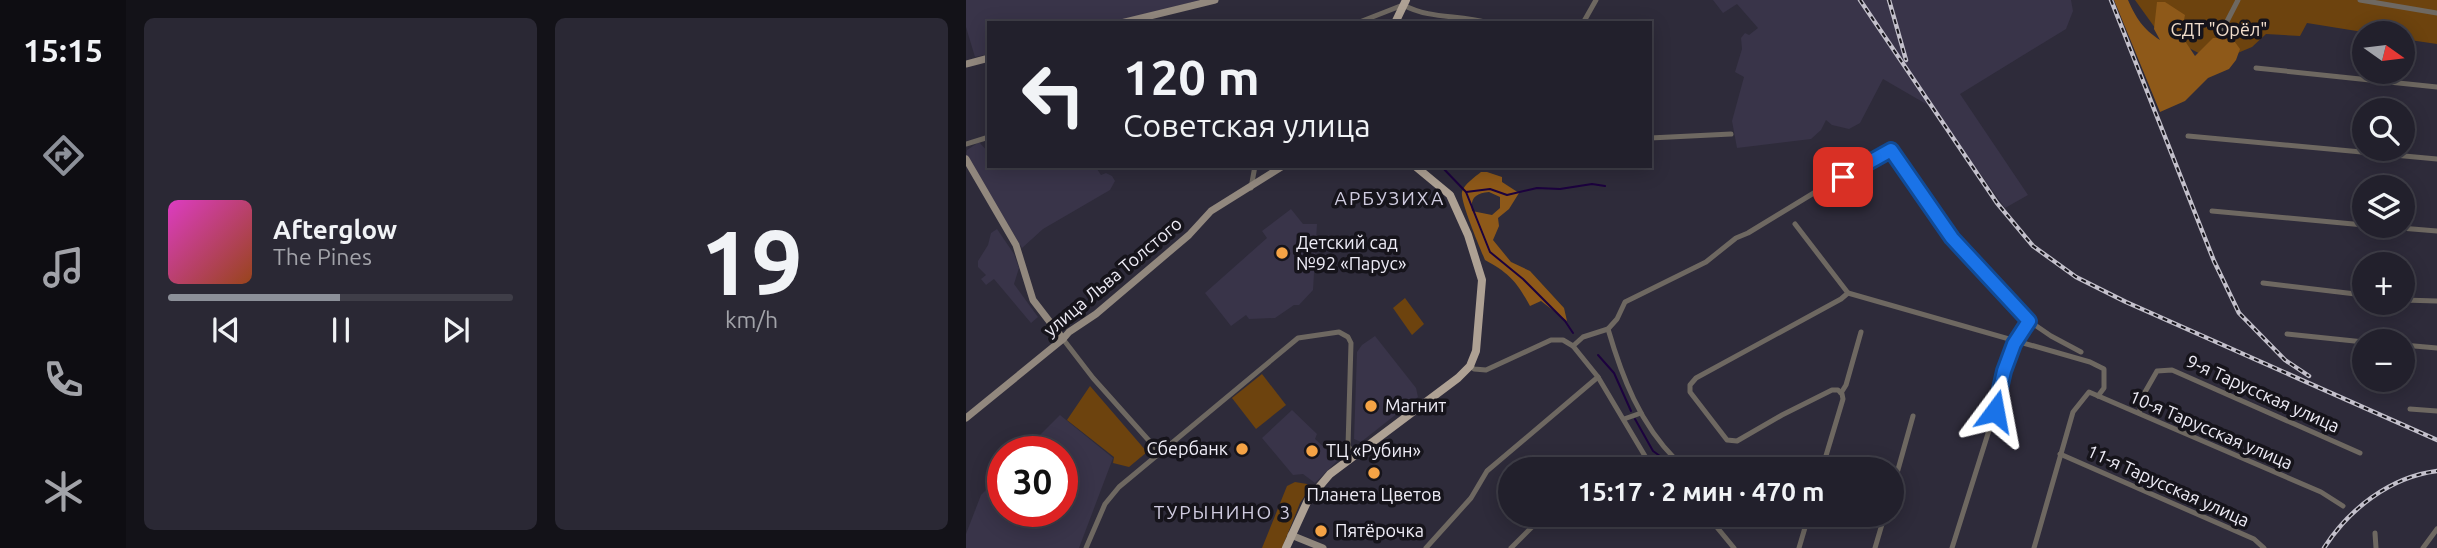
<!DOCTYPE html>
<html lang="ru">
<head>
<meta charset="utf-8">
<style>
  :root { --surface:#22202c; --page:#2a2834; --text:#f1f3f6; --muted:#a2a3a9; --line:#3f3e48; --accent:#8c9099 }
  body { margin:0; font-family:Ubuntu,sans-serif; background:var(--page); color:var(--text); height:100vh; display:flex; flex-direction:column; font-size:26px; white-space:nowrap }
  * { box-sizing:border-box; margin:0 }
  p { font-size:23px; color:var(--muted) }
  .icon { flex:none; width:38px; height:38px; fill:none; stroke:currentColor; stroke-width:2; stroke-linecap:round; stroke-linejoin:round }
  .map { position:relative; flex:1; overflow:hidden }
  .details { display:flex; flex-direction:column; gap:18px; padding:18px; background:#131218; width:840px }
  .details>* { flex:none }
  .top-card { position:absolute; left:21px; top:21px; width:665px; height:147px; border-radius:0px; box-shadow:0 4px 18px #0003,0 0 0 2px var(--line); background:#22202c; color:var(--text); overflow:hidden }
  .needle { width:46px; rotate:104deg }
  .buttons { position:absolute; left:1386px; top:21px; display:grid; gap:14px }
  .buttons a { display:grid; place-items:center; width:63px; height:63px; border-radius:50%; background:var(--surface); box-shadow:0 4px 18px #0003,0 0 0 2px var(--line); font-size:35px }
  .speed { position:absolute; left:21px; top:436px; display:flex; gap:14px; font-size:35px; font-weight:700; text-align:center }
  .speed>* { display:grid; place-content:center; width:91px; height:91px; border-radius:50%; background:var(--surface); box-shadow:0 4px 18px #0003,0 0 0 2px var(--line); line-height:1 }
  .speed .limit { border:10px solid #d22; background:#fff; color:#111 }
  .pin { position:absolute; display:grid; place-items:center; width:60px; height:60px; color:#fff; margin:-30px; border-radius:14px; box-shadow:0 4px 10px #0006 }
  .me { position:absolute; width:77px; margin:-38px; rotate:13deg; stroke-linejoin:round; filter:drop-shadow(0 0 5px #0008) }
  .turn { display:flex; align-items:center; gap:24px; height:147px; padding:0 21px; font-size:32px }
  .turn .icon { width:91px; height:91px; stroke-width:2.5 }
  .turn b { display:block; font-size:49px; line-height:60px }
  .details .tile { flex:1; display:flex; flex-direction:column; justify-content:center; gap:10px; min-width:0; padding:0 24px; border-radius:10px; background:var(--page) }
  .details .dial { align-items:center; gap:0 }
  .dial b { font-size:91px; line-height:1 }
  .song { display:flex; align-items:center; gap:21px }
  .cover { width:84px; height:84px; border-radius:10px; background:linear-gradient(135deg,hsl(310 70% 55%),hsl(20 70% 35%)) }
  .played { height:7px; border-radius:4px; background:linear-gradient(90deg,var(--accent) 50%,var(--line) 50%) }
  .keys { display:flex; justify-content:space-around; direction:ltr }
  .details .tiles { flex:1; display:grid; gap:18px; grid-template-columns:repeat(2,1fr) }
  .trip { position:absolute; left:532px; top:457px; width:406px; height:70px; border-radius:35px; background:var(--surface); box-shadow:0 4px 18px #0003,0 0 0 2px var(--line); font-weight:600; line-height:70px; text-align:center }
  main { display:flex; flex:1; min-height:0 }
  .tabs { display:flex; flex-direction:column; width:126px; justify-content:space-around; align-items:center; background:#0e0d12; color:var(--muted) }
  .tabs .icon { width:49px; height:49px }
  .tabs .active { color:var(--accent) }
  .tabs b { font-size:32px; color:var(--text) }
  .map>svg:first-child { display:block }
  .built { fill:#393449 }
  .green { fill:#6d430e }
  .forest { fill:#8e5919; fill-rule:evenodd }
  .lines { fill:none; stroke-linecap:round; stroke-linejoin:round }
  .stream { stroke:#1c023e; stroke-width:2 }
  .street { stroke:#6e6861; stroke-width:5 }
  .secondary { stroke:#92887e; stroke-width:7 }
  .primary { stroke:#aea194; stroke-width:8 }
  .rail-casing { stroke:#c3c0cb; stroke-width:4.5 }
  .rail { stroke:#16141b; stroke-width:2; stroke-dasharray:5; stroke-linecap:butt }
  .route-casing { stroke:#114b97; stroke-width:18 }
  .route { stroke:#1a73e8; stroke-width:12 }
  .poi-dot { fill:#f5a345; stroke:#16141b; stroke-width:2.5 }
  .labels { text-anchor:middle; stroke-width:7; stroke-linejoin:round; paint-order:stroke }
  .park-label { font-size:18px; fill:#f1decc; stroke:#16141b }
  .poi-label { font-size:18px; fill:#eeecf6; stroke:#16141b; text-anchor:start }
  .street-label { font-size:18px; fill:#eeecf6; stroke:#16141b }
  .neighbourhood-label { font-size:19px; letter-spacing:2px; fill:#d0cce0; stroke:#16141b }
</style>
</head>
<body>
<main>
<nav class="tabs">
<b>15:15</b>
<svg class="icon active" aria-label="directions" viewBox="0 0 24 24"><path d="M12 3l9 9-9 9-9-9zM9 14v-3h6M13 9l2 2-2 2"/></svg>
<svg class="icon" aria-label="music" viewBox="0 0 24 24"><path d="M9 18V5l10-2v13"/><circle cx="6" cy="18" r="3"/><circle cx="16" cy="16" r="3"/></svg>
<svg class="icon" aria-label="phone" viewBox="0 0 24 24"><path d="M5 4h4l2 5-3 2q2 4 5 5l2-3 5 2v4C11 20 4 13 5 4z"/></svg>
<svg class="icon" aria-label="climate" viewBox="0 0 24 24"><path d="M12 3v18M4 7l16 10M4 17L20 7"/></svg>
</nav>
<section class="details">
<div class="tiles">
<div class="tile">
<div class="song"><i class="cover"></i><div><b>Afterglow</b><p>The Pines</p></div></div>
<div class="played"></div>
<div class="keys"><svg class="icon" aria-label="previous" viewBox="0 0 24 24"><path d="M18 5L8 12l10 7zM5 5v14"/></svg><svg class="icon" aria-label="pause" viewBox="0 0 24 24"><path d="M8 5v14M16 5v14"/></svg><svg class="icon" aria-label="next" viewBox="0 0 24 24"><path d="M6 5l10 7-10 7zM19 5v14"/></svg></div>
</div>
<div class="tile dial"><b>19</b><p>km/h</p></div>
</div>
</section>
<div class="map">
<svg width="1471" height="548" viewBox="0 0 1471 548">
  <rect width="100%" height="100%" fill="#2e2b3a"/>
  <!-- built -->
  <g class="built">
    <polygon points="0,0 234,0 144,23 23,23 23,54 9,57 0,27"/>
    <polygon points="747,0 1105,0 1107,11 1100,29 994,94 1062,195 1039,208 967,108 917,79 894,123 883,129 866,125 860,120 855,130 845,139 771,148 766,121 778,77 769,72 776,49 775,38 779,33 783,35 792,28 771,4 757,13"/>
    <polygon points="13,142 23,153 23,166 129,166 135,175 140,173 146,176 149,181 144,190 77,229 56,248 0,155 1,150"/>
    <polygon points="325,209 337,224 351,224 347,290 333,305 328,305 309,318 283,319 280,315 265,326 239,293 301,238 296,231"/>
    <polygon points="31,229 48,254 53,268 48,284 72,317 65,323 28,279 20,285 15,279 20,275 12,267 12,261 22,245 25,233"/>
    <polygon points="409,336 450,388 452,397 395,442 388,439 391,352 396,345"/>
    <polygon points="326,410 351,434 349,439 372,460 349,483 337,474 327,475 296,438"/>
    <polygon points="94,415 147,458 113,548 0,548 0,534 15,495 37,473 37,511 96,511 96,452 58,451"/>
  </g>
  <!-- green -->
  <g class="green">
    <polygon points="1169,0 1471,0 1471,44 1437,39 1437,33 1403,33 1341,23 1334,36 1300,34 1286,47 1250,62 1192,32"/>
    <polygon points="439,298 458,324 446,335 427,308"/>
    <polygon points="296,374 320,405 290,429 266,398"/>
    <polygon points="124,386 181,452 163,467 147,463 148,457 101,420"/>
    <polygon points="329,482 341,484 344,488 334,503 316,548 296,548 321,486"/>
  </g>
  <!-- forest -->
  <g class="forest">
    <path d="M1148,0H1162C1170,18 1177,29 1194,40L1188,29L1191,2H1199L1219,15L1215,35L1229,56L1247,38H1266L1274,49L1270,60L1263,69L1242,78L1219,101L1194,112Z"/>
    <path d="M515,172H521L536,177V182L553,193L543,209L532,218L533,226L527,240L545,262L564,271L598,308L601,321L575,301L564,306C551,282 543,273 519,260C514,248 494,201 496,192C498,184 509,177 515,172ZM523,192L534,197V208L526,215L506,211C504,198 510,193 523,192Z"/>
  </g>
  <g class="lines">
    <!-- stream -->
    <g class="stream">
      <polyline points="475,166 500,192 524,252 557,279 599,321 607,333"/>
      <polyline points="500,192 524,189 541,195 571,188 594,189 626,184 639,186"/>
      <polyline points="632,355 648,373 665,411"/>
      <polyline points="669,419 687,451 712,469"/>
    </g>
    <!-- street -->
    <g class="street">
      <polyline points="1394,0 1471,13"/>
      <path d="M391,23L437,5C466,20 493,14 522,23"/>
      <polyline points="617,23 630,0"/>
      <polyline points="1255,33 1272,0"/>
      <polyline points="1290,68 1471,87"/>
      <polyline points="1222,136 1471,159"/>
      <polyline points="684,138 765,134"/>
      <polyline points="0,144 23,137"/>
      <polyline points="285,188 289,166"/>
      <polyline points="1246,211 1398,225"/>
      <polyline points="829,224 882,293 1124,362 1138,369 1138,388 1132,396"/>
      <polyline points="1410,226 1471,231"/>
      <polyline points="1297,283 1398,295"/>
      <polyline points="1437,300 1471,301"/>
      <path d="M642,329C656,377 674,424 710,460"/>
      <polyline points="1321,334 1398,342"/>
      <polyline points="97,339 127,378 194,453"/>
      <polyline points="1437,345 1471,348"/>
      <polyline points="607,346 632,377 679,456 689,469"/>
      <polyline points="504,366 508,369 520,370 585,340 597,340 607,346 617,337 642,329 651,319 659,302 740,262 770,238 782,233 856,188 925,150 986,238 1013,268 1063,321 1085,336 1115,352"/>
      <polyline points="875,393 880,385 895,332"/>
      <polyline points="1444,409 1471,411"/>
      <polyline points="1173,413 1179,392 1191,371 1206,370 1394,453"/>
      <polyline points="658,419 675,413"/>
      <polyline points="1094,454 1288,539 1298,548"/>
      <polyline points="856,469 877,399 876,394 872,390 866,390 816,415 771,441 761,440 724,392 724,385 730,378 875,299 882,293"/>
      <polyline points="926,491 947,416"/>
      <polyline points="740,514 768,548"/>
      <polyline points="1409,533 1410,548"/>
      <polyline points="120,548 139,504 153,487 332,338 373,332 382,337 385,343 382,446 388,455"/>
      <polyline points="460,548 505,498 521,471 632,377"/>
      <polyline points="545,548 579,514"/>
      <polyline points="833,548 843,514"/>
      <polyline points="909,548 919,514"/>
      <path d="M986,548L1036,389C1039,363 1048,342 1063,321"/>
      <polyline points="1068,548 1107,412 1123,392 1355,492 1377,506"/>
      <polyline points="1457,548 1471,529"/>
    </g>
    <!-- secondary -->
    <g class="secondary">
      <polyline points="155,23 249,0"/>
      <polyline points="0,64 23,58"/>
      <polyline points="0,159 50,245 67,300 97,339"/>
      <polyline points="0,418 97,339 103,332 130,314 223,235 245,211 317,166"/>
      <polyline points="325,535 357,548"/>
    </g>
    <!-- primary -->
    <g class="primary">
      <polyline points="429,23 440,0"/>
      <polyline points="320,548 342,500 364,474 492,378 504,366 510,351 516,280 502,235 484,195 449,166"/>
    </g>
    <defs>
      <g id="rail">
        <polyline points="894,0 1031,203 1067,246 1110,277 1160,302 1471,440"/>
        <polyline points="923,0 940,60"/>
        <polyline points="1145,0 1248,261 1273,313 1319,360 1343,376"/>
        <path d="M1358,548C1383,509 1424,477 1471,471"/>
      </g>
    </defs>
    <!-- rail casing -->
    <use href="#rail" class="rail-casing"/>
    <!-- rail -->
    <use href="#rail" class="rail"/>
  </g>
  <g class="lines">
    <defs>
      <polyline id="route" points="877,177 925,150 986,238 1063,321 1048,344 1038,371 1029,411"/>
    </defs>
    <!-- route casing -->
    <use href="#route" class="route-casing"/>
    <!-- route -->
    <use href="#route" class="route"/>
  </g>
  <!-- markers -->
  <g class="poi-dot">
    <circle cx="316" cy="253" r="7"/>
    <circle cx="405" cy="406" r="7"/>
    <circle cx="276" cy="449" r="7"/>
    <circle cx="346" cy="451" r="7"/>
    <circle cx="408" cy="473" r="7"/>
    <circle cx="355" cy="531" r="7"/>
  </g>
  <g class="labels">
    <!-- park labels -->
    <g class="park-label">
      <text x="1253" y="36">СДТ "Орёл"</text>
    </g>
    <!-- poi labels -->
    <g class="poi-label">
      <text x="330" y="249">Детский сад<tspan x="330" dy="21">№92 «Парус»</tspan></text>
      <text x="419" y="412">Магнит</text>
      <text x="262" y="455" text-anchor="end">Сбербанк</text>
      <text x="360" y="457">ТЦ «Рубин»</text>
      <text x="408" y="501" text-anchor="middle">Планета Цветов</text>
      <text x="369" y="537">Пятёрочка</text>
    </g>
    <!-- street labels -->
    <g class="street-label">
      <text transform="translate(147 277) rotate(-40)" y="6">улица Льва Толстого</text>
      <text transform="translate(1297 394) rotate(24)" y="6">9-я Тарусская улица</text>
      <text transform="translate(1245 430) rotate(23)" y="6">10-я Тарусская улица</text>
      <text transform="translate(1202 486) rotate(24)" y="6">11-я Тарусская улица</text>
    </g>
    <!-- neighbourhood labels -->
    <g class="neighbourhood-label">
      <text x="424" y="205">АРБУЗИХА</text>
      <text x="257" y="519">ТУРЫНИНО 3</text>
    </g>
  </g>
</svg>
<div class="buttons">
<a><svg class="needle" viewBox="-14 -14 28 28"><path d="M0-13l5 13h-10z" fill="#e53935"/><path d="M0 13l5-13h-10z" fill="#a2a3a9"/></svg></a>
<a><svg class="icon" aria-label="search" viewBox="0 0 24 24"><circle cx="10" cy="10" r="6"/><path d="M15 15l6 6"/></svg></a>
<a><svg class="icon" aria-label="layers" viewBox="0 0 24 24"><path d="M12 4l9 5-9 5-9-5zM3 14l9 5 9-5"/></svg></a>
<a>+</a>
<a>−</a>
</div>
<div class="speed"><div class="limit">30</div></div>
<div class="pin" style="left:877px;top:177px;background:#d93025"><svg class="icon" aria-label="arrive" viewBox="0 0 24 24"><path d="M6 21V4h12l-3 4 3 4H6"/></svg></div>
<svg class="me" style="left:1029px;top:411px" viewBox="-20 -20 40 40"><path d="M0-17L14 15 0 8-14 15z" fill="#1a73e8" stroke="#fff" stroke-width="4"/></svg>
<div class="trip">15:17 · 2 мин · 470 m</div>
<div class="top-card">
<div class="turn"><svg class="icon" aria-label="left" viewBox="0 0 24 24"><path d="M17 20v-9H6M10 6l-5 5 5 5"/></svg><div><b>120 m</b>Советская улица</div></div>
</div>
</div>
</main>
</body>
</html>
